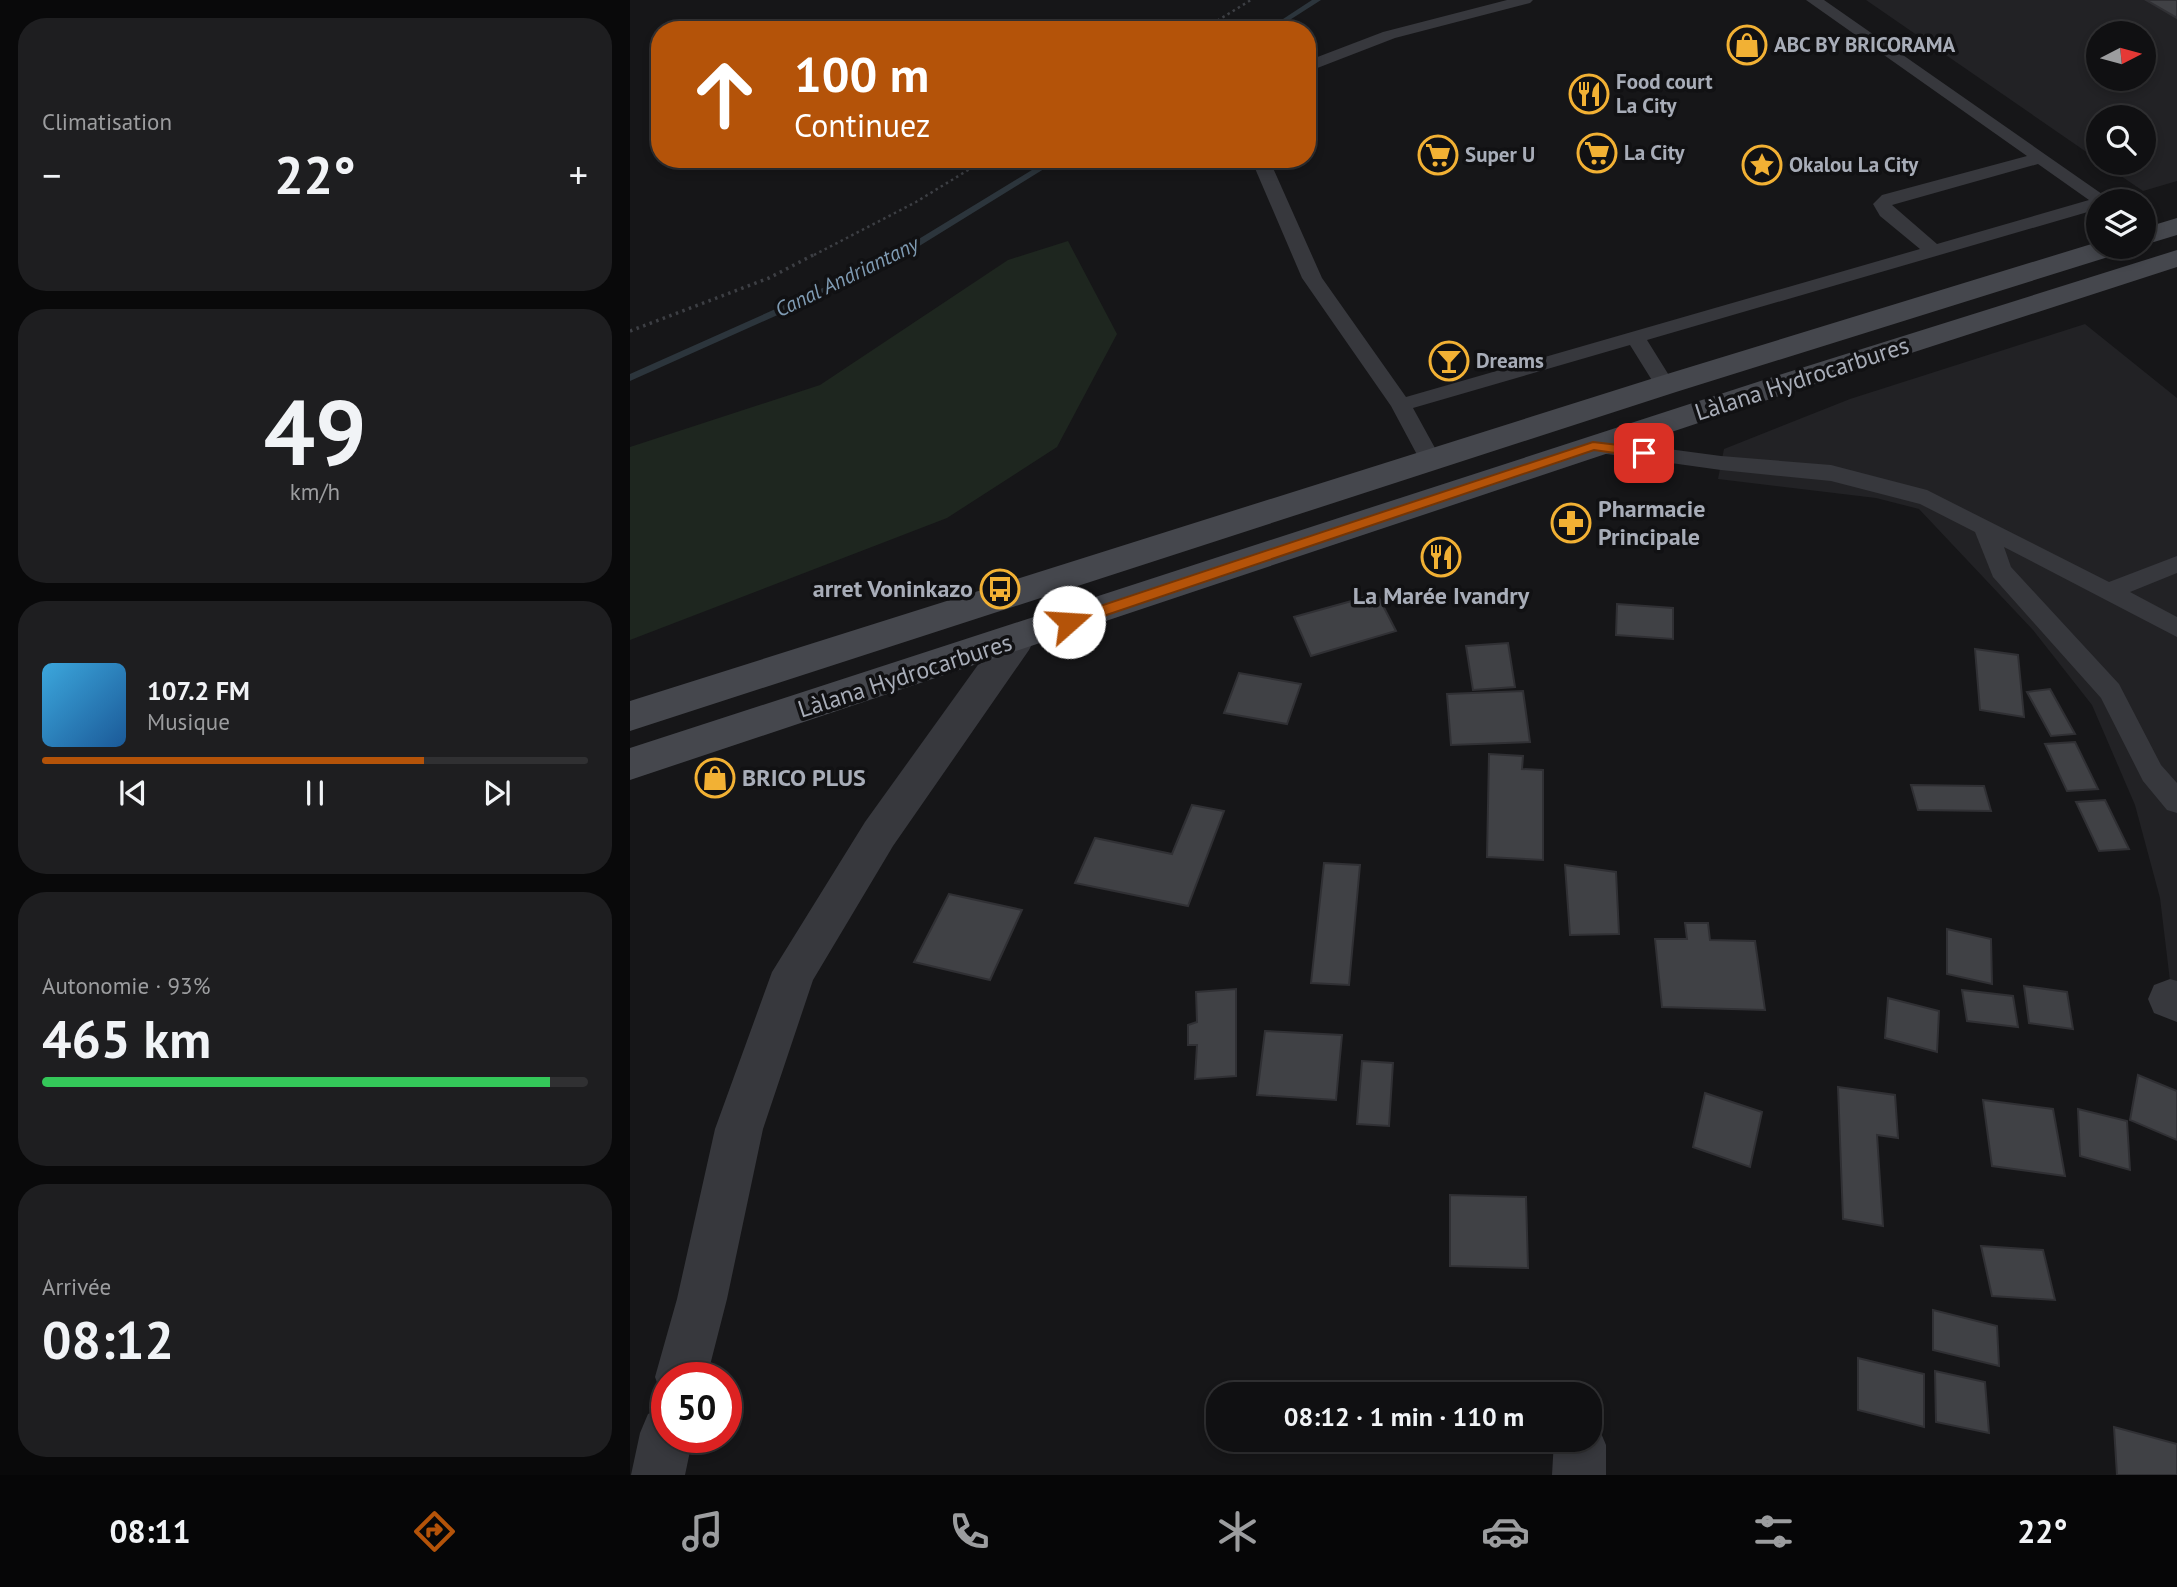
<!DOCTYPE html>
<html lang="fr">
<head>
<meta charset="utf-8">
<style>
  :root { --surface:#101012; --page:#1e1e20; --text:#f1f3f6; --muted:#9c9d9f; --line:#303032; --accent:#b45309 }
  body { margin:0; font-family:"PT Sans",sans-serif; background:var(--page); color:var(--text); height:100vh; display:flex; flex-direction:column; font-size:26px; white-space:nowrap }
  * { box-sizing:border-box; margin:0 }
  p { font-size:23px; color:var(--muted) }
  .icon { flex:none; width:38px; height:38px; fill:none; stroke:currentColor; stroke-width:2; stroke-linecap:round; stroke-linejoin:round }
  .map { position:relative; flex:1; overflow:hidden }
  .panel { display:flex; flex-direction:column; gap:18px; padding:18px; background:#09090a; width:630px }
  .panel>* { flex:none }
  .guide { position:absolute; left:21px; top:21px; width:665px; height:147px; border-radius:28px; box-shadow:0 4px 10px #0003,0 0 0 2px var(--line); background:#b45309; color:#fff; overflow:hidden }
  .needle { width:46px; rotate:84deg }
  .controls { position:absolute; left:1456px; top:21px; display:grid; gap:14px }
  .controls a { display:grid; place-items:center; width:70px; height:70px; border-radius:50%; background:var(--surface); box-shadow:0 4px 10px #0003,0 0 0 2px var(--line); font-size:35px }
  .speed { position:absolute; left:21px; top:1362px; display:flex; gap:14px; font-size:35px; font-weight:700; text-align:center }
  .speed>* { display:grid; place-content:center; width:91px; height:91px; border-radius:50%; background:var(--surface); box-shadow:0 4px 10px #0003,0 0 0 2px var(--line); line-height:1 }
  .speed .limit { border:10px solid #d22; background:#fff; color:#111 }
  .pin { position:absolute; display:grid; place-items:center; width:60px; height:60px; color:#fff; margin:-30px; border-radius:14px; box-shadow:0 4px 10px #0006 }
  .me { position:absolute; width:77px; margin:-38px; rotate:71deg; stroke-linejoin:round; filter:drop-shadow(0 0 5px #0008) }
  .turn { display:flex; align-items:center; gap:24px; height:147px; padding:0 28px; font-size:32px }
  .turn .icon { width:91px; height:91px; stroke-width:2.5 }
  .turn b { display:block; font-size:49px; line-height:60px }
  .big { font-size:52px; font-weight:600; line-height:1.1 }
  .panel .widget { flex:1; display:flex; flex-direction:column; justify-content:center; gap:10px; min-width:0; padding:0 24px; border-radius:28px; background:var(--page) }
  .panel .dial { align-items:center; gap:0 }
  .dial b { font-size:91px; line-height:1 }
  .song { display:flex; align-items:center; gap:21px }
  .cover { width:84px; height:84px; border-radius:10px; background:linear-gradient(135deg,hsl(200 70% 55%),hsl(210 70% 35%)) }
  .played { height:7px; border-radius:4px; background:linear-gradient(90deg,var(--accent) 70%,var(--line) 70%) }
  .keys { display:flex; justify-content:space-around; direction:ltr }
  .heat { display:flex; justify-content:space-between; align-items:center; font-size:38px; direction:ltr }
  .charge { height:10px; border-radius:5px; background:linear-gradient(90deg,#34c759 93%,var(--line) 0) }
  .trip { position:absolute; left:576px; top:1382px; width:396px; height:70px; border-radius:28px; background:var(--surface); box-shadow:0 4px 10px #0003,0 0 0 2px var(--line); font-weight:600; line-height:70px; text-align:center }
  .menu { display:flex; height:112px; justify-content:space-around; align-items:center; background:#060607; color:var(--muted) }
  .menu .icon { width:49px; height:49px }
  .menu .on { color:var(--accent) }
  .menu b { font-size:32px; color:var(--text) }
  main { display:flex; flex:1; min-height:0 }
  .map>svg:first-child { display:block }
  .built { fill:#222225; fill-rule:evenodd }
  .green { fill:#1e261f }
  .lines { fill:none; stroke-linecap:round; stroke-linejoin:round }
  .stream { fill:#2c353c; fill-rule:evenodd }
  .building { fill:#404145; stroke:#303034; stroke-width:2 }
  .path-far1 { stroke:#3d3f44; stroke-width:2.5; stroke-dasharray:2.5 3.5; stroke-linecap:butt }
  .path { stroke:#3d3f44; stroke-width:3.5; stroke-dasharray:2.5 4.5; stroke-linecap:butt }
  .lane { fill:#37383d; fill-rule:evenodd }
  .street { fill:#37383d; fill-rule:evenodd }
  .secondary { fill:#45474d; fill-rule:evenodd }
  .route { fill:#b45309; stroke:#753606; stroke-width:2 }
  .labels { text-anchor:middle; stroke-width:7; stroke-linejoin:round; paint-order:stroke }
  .far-poi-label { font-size:21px; font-weight:bold; fill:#a8adb8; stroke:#111113; text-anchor:start }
  .far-water-label { font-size:21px; font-style:italic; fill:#7f9bb3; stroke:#111113 }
  .street-label { font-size:24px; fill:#a8adb8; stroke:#111113 }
  .poi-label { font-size:24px; font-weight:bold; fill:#a8adb8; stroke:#111113; text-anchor:start }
</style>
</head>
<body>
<main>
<section class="panel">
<div class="widget"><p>Climatisation</p>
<div class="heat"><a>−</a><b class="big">22°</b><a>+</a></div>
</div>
<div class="widget dial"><b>49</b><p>km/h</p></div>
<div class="widget">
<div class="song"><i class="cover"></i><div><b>107.2 FM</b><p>Musique</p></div></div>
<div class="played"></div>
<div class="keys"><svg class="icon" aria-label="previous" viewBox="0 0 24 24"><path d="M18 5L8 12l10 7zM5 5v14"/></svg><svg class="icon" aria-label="pause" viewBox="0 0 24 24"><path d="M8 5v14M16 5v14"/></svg><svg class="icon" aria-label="next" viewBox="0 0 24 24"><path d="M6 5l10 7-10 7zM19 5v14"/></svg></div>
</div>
<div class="widget"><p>Autonomie · 93%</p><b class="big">465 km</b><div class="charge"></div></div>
<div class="widget"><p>Arrivée</p><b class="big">08:12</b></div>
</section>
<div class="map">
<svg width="1547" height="1475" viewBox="0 0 1547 1475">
  <rect width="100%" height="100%" fill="#161618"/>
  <!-- built -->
  <g class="built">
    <path d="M1236,0H1547V181L1513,191L1472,163H1514V117H1468V160ZM1468,33H1514V79H1468Z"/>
    <polygon points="1455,324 1547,398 1547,984 1540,981 1530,898 1505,805 1462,705 1403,630 1289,509 1246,498 1088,479 1094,449 1220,399"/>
  </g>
  <!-- green -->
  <polygon class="green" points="438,241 487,334 427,447 317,518 0,640 0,447 190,385 378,260"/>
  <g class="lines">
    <!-- stream -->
    <g class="stream">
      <polygon points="682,0 691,0 644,30 636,30"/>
      <polygon points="420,159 430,159 257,266 0,381 0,374 251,262"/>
    </g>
  </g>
  <!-- building -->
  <g class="building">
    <polygon points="1516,0 1547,0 1547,18"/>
    <polygon points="747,594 766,631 681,656 664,617"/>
    <polygon points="987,604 1043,608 1043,639 986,635"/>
    <polygon points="878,643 885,687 843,690 836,646"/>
    <polygon points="1345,649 1388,655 1394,717 1350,710"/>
    <polygon points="609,673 671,684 657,724 594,713"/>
    <polygon points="1420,689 1445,734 1421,736 1397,692"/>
    <polygon points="893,691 900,742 821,745 817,694"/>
    <polygon points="1445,742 1468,789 1437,791 1415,744"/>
    <polygon points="859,754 893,756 892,769 913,770 913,860 857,857"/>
    <polygon points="1281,785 1354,786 1361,811 1288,810"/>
    <polygon points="1475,800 1499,849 1469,851 1446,802"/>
    <polygon points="562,805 594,811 558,906 445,883 465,838 542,854"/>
    <polygon points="694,863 730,865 719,985 681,983"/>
    <polygon points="935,865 986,872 989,934 940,935"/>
    <polygon points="319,894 392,910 360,980 284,962"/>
    <polygon points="1055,923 1078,923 1080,940 1125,941 1135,1010 1032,1007 1025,939 1057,939"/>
    <polygon points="1317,929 1361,939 1362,984 1317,974"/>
    <polygon points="1394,986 1437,992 1443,1029 1399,1023"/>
    <polygon points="606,989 606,1076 565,1079 567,1045 558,1045 558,1025 567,1022 566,992"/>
    <polygon points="1332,990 1383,996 1388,1027 1337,1021"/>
    <polygon points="1258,998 1309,1011 1307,1052 1255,1038"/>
    <polygon points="635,1031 712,1035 706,1100 627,1095"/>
    <polygon points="732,1061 763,1063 759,1126 727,1124"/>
    <polygon points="1508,1075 1547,1091 1547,1140 1500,1120"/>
    <polygon points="1208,1087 1265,1095 1268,1138 1247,1135 1253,1226 1213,1219"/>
    <polygon points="1075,1093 1132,1112 1120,1167 1063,1147"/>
    <polygon points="1353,1100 1423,1109 1435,1176 1362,1166"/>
    <polygon points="1448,1109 1497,1121 1500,1170 1450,1156"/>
    <polygon points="820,1195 896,1197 898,1268 820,1266"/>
    <polygon points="1351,1246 1413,1250 1425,1300 1362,1296"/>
    <polygon points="1303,1310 1367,1326 1369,1366 1303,1350"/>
    <polygon points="1228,1358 1294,1374 1294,1427 1228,1410"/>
    <polygon points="1305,1371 1355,1382 1359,1433 1306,1422"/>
    <polygon points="1484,1427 1547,1444 1547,1475 1487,1475"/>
  </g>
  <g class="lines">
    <!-- path-far1 -->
    <g class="path-far1">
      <polyline points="572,30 621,0"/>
      <polyline points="184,255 286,202 356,159"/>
    </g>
    <!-- path -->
    <polyline class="path" points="0,331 139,278 187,253"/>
    <!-- lane -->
    <g class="lane">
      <polygon points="877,0 903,0 900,3 765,38 677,72 677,61 753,32"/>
      <path d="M1176,0H1194L1482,201H1468V209L1017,340L1045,385L1042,390H1028L1000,345L783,408L811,459L808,464L800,466L792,464L761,406L672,278L621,159H639L692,278L776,397L1290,249L1250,216L1243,204L1252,195L1397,156ZM1408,164L1459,200L1307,244L1262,205Z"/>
      <polygon points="963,439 1091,456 1201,465 1297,490 1479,582 1547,556 1547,573 1500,592 1547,617 1547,637 1374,547 1381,567 1489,684 1531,765 1547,783 1547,813 1537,810 1513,781 1471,698 1363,577 1345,532 1290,504 1201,481 1091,470 955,451 952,446 955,441"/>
    </g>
    <!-- street -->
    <g class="street">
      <polygon points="386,626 399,630 404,640 399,650 263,846 183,980 133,1129 97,1299 77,1377 37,1377 37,1397 32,1396 25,1377 47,1299 85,1129 142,972 235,822 373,630"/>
      <polygon points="1540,979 1547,981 1547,1022 1524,1013 1518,999 1524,985"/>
      <polygon points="37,1406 37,1437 63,1437 55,1475 1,1475 10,1433 18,1414"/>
      <polygon points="959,1422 968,1426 976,1445 976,1475 922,1475 924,1440 959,1440"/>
    </g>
    <!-- secondary -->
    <g class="secondary">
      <polygon points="1547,218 1547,235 1514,245 1514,228"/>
      <polygon points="1468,242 1468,247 1495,247 1491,253 1046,392 0,731 0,701 1024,378"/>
      <polygon points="1547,250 1547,267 1170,389 0,780 0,748 1149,375"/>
    </g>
  </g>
  <!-- route -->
  <polygon class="route" points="963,442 1014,448 1021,453 1014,457 964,450 444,626 439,628 431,622 434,618"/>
  <!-- icons -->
  <defs>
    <symbol id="shop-ring" viewBox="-11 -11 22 22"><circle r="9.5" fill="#111113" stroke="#f2b134" stroke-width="1.5"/><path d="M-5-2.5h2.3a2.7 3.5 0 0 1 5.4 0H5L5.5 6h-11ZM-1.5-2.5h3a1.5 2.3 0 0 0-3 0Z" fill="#f2b134"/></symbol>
    <symbol id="restaurant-ring" viewBox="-11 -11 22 22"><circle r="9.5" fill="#111113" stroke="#f2b134" stroke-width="1.5"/><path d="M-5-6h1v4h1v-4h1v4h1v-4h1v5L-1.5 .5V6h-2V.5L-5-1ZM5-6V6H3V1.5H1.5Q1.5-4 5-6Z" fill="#f2b134"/></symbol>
    <symbol id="supermarket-ring" viewBox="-11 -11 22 22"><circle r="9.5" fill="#111113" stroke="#f2b134" stroke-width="1.5"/><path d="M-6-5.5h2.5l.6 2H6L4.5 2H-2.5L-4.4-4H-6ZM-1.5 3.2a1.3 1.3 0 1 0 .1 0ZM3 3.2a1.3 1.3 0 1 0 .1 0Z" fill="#f2b134"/></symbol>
    <symbol id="sight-ring" viewBox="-11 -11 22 22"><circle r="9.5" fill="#111113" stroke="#f2b134" stroke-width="1.5"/><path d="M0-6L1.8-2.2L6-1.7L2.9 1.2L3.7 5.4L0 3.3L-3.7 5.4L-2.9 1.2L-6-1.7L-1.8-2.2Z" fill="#f2b134"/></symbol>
    <symbol id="bar-ring" viewBox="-11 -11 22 22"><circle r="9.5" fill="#111113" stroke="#f2b134" stroke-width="1.5"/><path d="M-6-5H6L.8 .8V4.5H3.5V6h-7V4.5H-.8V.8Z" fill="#f2b134"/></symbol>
    <symbol id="pharmacy-ring" viewBox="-11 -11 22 22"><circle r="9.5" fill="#111113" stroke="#f2b134" stroke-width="1.5"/><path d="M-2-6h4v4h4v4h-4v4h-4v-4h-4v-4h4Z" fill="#f2b134"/></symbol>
    <symbol id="bus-ring" viewBox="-11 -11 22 22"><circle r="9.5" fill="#111113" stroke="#f2b134" stroke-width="1.5"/><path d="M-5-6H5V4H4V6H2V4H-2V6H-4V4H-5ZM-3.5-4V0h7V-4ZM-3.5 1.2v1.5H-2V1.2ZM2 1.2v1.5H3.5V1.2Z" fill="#f2b134"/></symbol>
  </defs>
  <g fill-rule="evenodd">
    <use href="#shop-ring" x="1095" y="23" width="44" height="44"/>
    <use href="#restaurant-ring" x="937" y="72" width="44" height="44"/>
    <use href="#supermarket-ring" x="945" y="131" width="44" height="44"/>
    <use href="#supermarket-ring" x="786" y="133" width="44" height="44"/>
    <use href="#sight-ring" x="1110" y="143" width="44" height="44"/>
    <use href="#bar-ring" x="797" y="339" width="44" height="44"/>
    <use href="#pharmacy-ring" x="919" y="501" width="44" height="44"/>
    <use href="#restaurant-ring" x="789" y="535" width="44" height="44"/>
    <use href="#bus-ring" x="348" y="567" width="44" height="44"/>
    <use href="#shop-ring" x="63" y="756" width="44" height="44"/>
  </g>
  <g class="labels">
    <!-- far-poi labels -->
    <g class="far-poi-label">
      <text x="1144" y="52">ABC BY BRICORAMA</text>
      <text x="986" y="89">Food court<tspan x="986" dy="24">La City</tspan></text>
      <text x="994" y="160">La City</text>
      <text x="835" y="162">Super U</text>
      <text x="1159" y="172">Okalou La City</text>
      <text x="846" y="368">Dreams</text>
    </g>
    <!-- far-water labels -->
    <g class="far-water-label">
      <text transform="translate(217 277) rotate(-26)" y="7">Canal Andriantany</text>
    </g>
    <!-- street labels -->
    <g class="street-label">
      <text transform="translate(1172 379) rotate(-18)" y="8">Làlana Hydrocarbures</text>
      <text transform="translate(275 676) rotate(-18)" y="8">Làlana Hydrocarbures</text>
    </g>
    <!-- poi labels -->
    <g class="poi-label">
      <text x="968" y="517">Pharmacie<tspan x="968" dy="28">Principale</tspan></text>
      <text x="343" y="597" text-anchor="end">arret Voninkazo</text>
      <text x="811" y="604" text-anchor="middle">La Marée Ivandry</text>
      <text x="112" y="786">BRICO PLUS</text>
    </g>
  </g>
</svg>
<div class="controls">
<a><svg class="needle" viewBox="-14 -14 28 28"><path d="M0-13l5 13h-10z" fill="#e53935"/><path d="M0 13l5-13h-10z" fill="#9c9d9f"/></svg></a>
<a><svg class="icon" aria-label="search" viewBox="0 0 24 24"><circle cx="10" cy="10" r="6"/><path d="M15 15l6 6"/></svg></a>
<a><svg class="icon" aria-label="layers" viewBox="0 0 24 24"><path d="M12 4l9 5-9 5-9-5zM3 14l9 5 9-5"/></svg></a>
</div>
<div class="speed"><div class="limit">50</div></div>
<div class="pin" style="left:1014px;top:453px;background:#d93025"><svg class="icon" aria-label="arrive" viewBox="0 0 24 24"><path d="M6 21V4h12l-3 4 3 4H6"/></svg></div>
<svg class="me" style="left:439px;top:622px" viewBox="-20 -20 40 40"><circle r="19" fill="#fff"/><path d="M0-13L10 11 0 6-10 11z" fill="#b45309"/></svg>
<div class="trip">08:12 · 1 min · 110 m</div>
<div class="guide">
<div class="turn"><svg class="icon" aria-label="ahead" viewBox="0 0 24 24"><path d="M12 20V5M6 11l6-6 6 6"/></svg><div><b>100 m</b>Continuez</div></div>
</div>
</div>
</main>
<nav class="menu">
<b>08:11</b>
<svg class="icon on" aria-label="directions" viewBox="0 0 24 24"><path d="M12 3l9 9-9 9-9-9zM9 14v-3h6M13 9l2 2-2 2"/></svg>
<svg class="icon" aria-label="music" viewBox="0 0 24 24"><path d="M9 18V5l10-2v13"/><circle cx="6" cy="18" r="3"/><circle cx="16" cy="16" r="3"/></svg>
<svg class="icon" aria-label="phone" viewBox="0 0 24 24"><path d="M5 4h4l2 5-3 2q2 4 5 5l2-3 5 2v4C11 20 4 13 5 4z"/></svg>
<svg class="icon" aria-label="climate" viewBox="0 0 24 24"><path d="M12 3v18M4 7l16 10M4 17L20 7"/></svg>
<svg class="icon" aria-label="car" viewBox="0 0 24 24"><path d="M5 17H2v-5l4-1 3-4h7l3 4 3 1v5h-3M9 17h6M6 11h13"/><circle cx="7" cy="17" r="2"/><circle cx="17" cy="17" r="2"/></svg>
<svg class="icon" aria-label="filters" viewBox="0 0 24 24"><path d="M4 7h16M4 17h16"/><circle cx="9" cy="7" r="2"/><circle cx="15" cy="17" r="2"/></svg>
<b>22°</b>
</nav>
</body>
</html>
